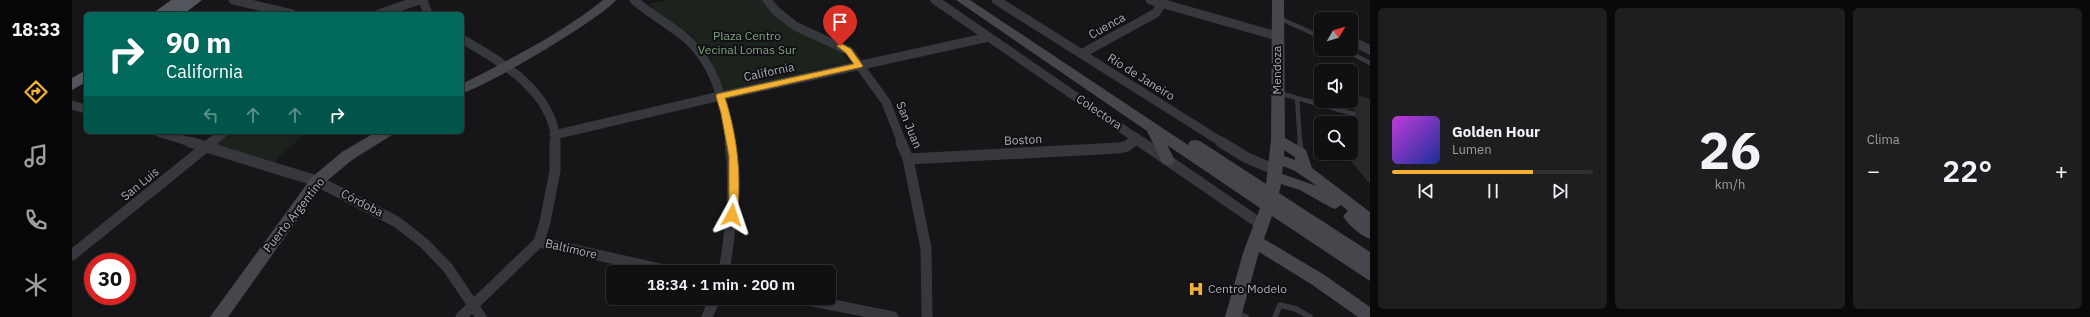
<!DOCTYPE html>
<html lang="es">
<head>
<meta charset="utf-8">
<style>
  :root { --surface:#101012; --page:#1e1e20; --text:#f1f3f6; --muted:#9c9d9f; --line:#303032; --accent:#f2b134 }
  body { margin:0; font-family:"IBM Plex Sans",sans-serif; background:var(--page); color:var(--text); height:100vh; display:flex; flex-direction:column; font-size:15px; white-space:nowrap }
  * { box-sizing:border-box; margin:0 }
  p { font-size:13px; color:var(--muted) }
  .icon { flex:none; width:22px; height:22px; fill:none; stroke:currentColor; stroke-width:2; stroke-linecap:round; stroke-linejoin:round }
  .map { position:relative; flex:1; overflow:hidden }
  .drawer { display:flex; flex-direction:column; gap:8px; padding:8px; background:#09090a; width:720px }
  .drawer>* { flex:none }
  .hud { position:absolute; left:12px; top:12px; width:380px; height:122px; border-radius:6px; box-shadow:0 1px 3px #0004,0 0 0 1px var(--line); background:#00695c; color:#fff; overflow:hidden }
  .needle { width:26px; rotate:52deg }
  .fabs { position:absolute; left:1242px; top:12px; display:grid; gap:8px }
  .fabs a { display:grid; place-items:center; width:44px; height:44px; border-radius:6px; background:var(--surface); box-shadow:0 1px 3px #0004,0 0 0 1px var(--line); font-size:20px }
  .speed { position:absolute; left:12px; top:253px; display:flex; gap:8px; font-size:20px; font-weight:700; text-align:center }
  .speed>* { display:grid; place-content:center; width:52px; height:52px; border-radius:50%; background:var(--surface); box-shadow:0 1px 3px #0004,0 0 0 1px var(--line); line-height:1 }
  .speed .limit { border:6px solid #d22; background:#fff; color:#111 }
  .pin { position:absolute; display:grid; place-items:center; width:34px; height:34px; color:#fff; margin:-41px -17px; border-radius:50% 50% 50% 0; rotate:-45deg; box-shadow:0 0 4px #0007 }
  .pin .icon { rotate:45deg }
  .me { position:absolute; width:44px; margin:-22px; rotate:5deg; stroke-linejoin:round; filter:drop-shadow(0 0 3px #0008) }
  .turn { display:flex; align-items:center; gap:14px; height:84px; padding:0 16px; font-size:18px }
  .turn .icon { width:52px; height:52px; stroke-width:2.5 }
  .turn b { display:block; font-size:28px; line-height:34px }
  .lanes { display:flex; align-items:center; height:38px; padding:0 16px; background:#0003; justify-content:center; gap:20px; direction:ltr }
  .lanes .off { opacity:.35 }
  .big { font-size:30px; font-weight:600; line-height:1.1 }
  .drawer .card { flex:1; display:flex; flex-direction:column; justify-content:center; gap:6px; min-width:0; padding:0 14px; border-radius:6px; background:var(--page) }
  .drawer .dial { align-items:center; gap:0 }
  .dial b { font-size:52px; line-height:1 }
  .song { display:flex; align-items:center; gap:12px }
  .cover { width:48px; height:48px; border-radius:6px; background:linear-gradient(135deg,hsl(290 70% 55%),hsl(230 70% 35%)) }
  .played { height:4px; border-radius:2px; background:linear-gradient(90deg,var(--accent) 70%,var(--line) 70%) }
  .keys { display:flex; justify-content:space-around; direction:ltr }
  .heat { display:flex; justify-content:space-between; align-items:center; font-size:22px; direction:ltr }
  .drawer .tiles { flex:1; display:grid; gap:8px; grid-template-columns:repeat(3,1fr) }
  .trip { position:absolute; left:534px; top:265px; width:230px; height:40px; border-radius:6px; background:var(--surface); box-shadow:0 1px 3px #0004,0 0 0 1px var(--line); font-weight:600; line-height:40px; text-align:center }
  main { display:flex; flex:1; min-height:0 }
  .tabs { display:flex; flex-direction:column; width:72px; justify-content:space-around; align-items:center; background:#060607; color:var(--muted) }
  .tabs .icon { width:28px; height:28px }
  .tabs .on { color:var(--accent) }
  .tabs b { font-size:18px; color:var(--text) }
  .map>svg:first-child { display:block }
  .green { fill:#1c231d }
  .building { fill:#29292c; stroke:#303034 }
  .lines { fill:none; stroke-linecap:round; stroke-linejoin:round }
  .lane-far1 { stroke:#37383d; stroke-width:4.5 }
  .lane { stroke:#37383d; stroke-width:5.5 }
  .street-far1 { stroke:#37383d; stroke-width:9 }
  .street { stroke:#37383d; stroke-width:11 }
  .secondary { fill:#45474d; fill-rule:evenodd }
  .primary { fill:#53555c; fill-rule:evenodd }
  .route { fill:#f2b134; stroke:#9d7322 }
  .labels { text-anchor:middle; stroke-width:4; stroke-linejoin:round; paint-order:stroke }
  .street-label { font-size:12px; fill:#a8adb8; stroke:#111113 }
  .park-label { font-size:12px; fill:#7fa381; stroke:#111113 }
  .poi-label { font-size:12px; fill:#a8adb8; stroke:#111113; text-anchor:start }
</style>
</head>
<body>
<main>
<nav class="tabs">
<b>18:33</b>
<svg class="icon on" aria-label="directions" viewBox="0 0 24 24"><path d="M12 3l9 9-9 9-9-9zM9 14v-3h6M13 9l2 2-2 2"/></svg>
<svg class="icon" aria-label="music" viewBox="0 0 24 24"><path d="M9 18V5l10-2v13"/><circle cx="6" cy="18" r="3"/><circle cx="16" cy="16" r="3"/></svg>
<svg class="icon" aria-label="phone" viewBox="0 0 24 24"><path d="M5 4h4l2 5-3 2q2 4 5 5l2-3 5 2v4C11 20 4 13 5 4z"/></svg>
<svg class="icon" aria-label="climate" viewBox="0 0 24 24"><path d="M12 3v18M4 7l16 10M4 17L20 7"/></svg>
</nav>
<div class="map">
<svg width="1298" height="317" viewBox="0 0 1298 317">
  <rect width="100%" height="100%" fill="#161618"/>
  <!-- green -->
  <g class="green">
    <polygon points="598,0 692,0 712,23 766,48 777,62 652,90 637,56 618,34 597,22 576,4"/>
    <polygon points="158,132 234,132 198,166 142,146"/>
  </g>
  <!-- building -->
  <polygon class="building" points="1280,94 1298,100 1298,183 1279,160 1279,117 1283,117 1286,115 1282,110"/>
  <g class="lines">
    <!-- lane-far1 -->
    <g class="lane-far1">
      <polyline points="1207,18 1249,37"/>
      <polyline points="1271,49 1298,63"/>
      <polyline points="1207,93 1282,114"/>
      <polyline points="1225,98 1228,143"/>
    </g>
    <!-- lane -->
    <g class="lane">
      <polyline points="1228,142 1229,153"/>
      <polyline points="1165,313 1174,317"/>
      <polyline points="1203,317 1208,305 1224,309 1238,317"/>
    </g>
    <!-- street-far1 -->
    <g class="street-far1">
      <polyline points="161,0 220,14"/>
      <polyline points="351,0 356,14"/>
      <path d="M562,0C579,15 599,25 616,40C644,65 654,107 658,143"/>
      <polyline points="695,0 704,11 723,26 777,51 814,102 830,143"/>
      <polyline points="863,0 1071,143"/>
      <polyline points="924,0 1151,143"/>
      <polyline points="1078,0 1205,36"/>
      <polyline points="307,14 347,0"/>
      <path d="M390,39C429,61 482,92 484,143"/>
      <polyline points="1279,40 1298,50"/>
      <polyline points="1009,54 1084,13 1089,4"/>
      <polyline points="0,105 14,109"/>
      <polyline points="86,132 121,143"/>
      <polyline points="482,135 648,96 917,37"/>
      <polyline points="139,143 152,132"/>
      <polyline points="1059,143 1065,138"/>
    </g>
    <!-- street -->
    <g class="street">
      <polyline points="118,142 245,181 325,222 353,244 376,268 409,317"/>
      <polyline points="829,142 836,159 854,248 855,317"/>
      <polyline points="1069,142 1190,225"/>
      <polyline points="1149,142 1175,158 1204,170"/>
      <polyline points="836,159 1047,148 1055,146 1060,142"/>
      <polyline points="467,242 602,272"/>
      <polyline points="0,255 140,142"/>
      <path d="M652,272C659,228 664,186 658,142"/>
      <polyline points="726,298 821,317"/>
      <polyline points="389,317 467,242 473,222 483,171 483,142"/>
      <polyline points="635,317 643,298"/>
    </g>
    <!-- secondary -->
    <g class="secondary">
      <path d="M531,0H544C530,18 414,87 390,93V84C438,59 489,34 531,0Z"/>
      <path d="M884,0H898L1116,145L1118,141L1123,140L1128,141L1194,184L1199,140L1200,0H1212L1213,138L1234,150L1240,168L1298,212V239C1289,236 1276,225 1271,216L1276,211L1269,205L1263,209L1258,207L1228,190L1209,184L1207,193L1298,252V281L1200,216L1192,239L1251,274L1298,307V317H1286L1239,284L1187,252L1169,317H1153L1171,253L1188,208L1095,145L1103,160L1101,164L1096,165L1091,164L1075,131ZM1212,150L1223,157V160L1212,156ZM1211,166L1223,171L1245,186L1210,174Z"/>
      <polygon points="304,132 322,132 320,135 280,160 250,185 156,317 138,317 240,177 270,152"/>
    </g>
    <!-- primary -->
    <g class="primary">
      <polygon points="99,0 130,0 112,14 80,14"/>
      <polygon points="14,70 14,82 0,90 0,78"/>
    </g>
  </g>
  <!-- route -->
  <path class="route" d="M768,43L779,49L791,66L790,67L653,98C665,135 670,176 665,215L660,219L657,217V156L649,113L644,96L645,94L782,64L774,53L765,46Z"/>
  <!-- icons -->
  <defs>
    <symbol id="hospital-bare" viewBox="-9 -9 18 18"><path d="M-5-5h3v3.5h4V-5h3V5h-3V1.5h-4V5h-3Z" fill="#f2b134" stroke="#111113" stroke-width="2.5" paint-order="stroke"/></symbol>
  </defs>
  <g fill-rule="evenodd">
    <use href="#hospital-bare" x="1113" y="278" width="22" height="22"/>
  </g>
  <g class="labels">
    <!-- street labels -->
    <g class="street-label">
      <text transform="translate(1035 26) rotate(-29)" y="4">Cuenca</text>
      <text transform="translate(1205 70) rotate(-90)" y="4">Mendoza</text>
      <text transform="translate(697 72) rotate(-12)" y="4">California</text>
      <text transform="translate(1069 77) rotate(32)" y="4">Río de Janeiro</text>
      <text transform="translate(1027 112) rotate(34)" y="4">Colectora</text>
      <text transform="translate(837 125) rotate(68)" y="4">San Juan</text>
      <text transform="translate(951 140) rotate(-3)" y="4">Boston</text>
      <text transform="translate(68 184) rotate(-39)" y="4">San Luis</text>
      <text transform="translate(290 203) rotate(27)" y="4">Córdoba</text>
      <text transform="translate(222 215) rotate(-52)" y="4">Puerto Argentino</text>
      <text transform="translate(499 249) rotate(13)" y="4">Baltimore</text>
    </g>
    <!-- park labels -->
    <g class="park-label">
      <text x="675" y="40">Plaza Centro<tspan x="675" dy="14">Vecinal Lomas Sur</tspan></text>
    </g>
    <!-- poi labels -->
    <g class="poi-label">
      <text x="1136" y="293">Centro Modelo</text>
    </g>
  </g>
</svg>
<div class="fabs">
<a><svg class="needle" viewBox="-14 -14 28 28"><path d="M0-13l5 13h-10z" fill="#e53935"/><path d="M0 13l5-13h-10z" fill="#9c9d9f"/></svg></a>
<a><svg class="icon" aria-label="sound" viewBox="0 0 24 24"><path d="M4 9h4l5-4v14l-5-4H4zM17 9q2 3 0 6"/></svg></a>
<a><svg class="icon" aria-label="search" viewBox="0 0 24 24"><circle cx="10" cy="10" r="6"/><path d="M15 15l6 6"/></svg></a>
</div>
<div class="speed"><div class="limit">30</div></div>
<div class="pin" style="left:768px;top:46px;background:#d93025"><svg class="icon" aria-label="arrive" viewBox="0 0 24 24"><path d="M6 21V4h12l-3 4 3 4H6"/></svg></div>
<svg class="me" style="left:660px;top:215px" viewBox="-20 -20 40 40"><path d="M0-17L14 15 0 8-14 15z" fill="#f2b134" stroke="#fff" stroke-width="4"/></svg>
<div class="trip">18:34 · 1 min · 200 m</div>
<div class="hud">
<div class="turn"><svg class="icon" aria-label="right" viewBox="0 0 24 24"><path d="M7 20v-9h11M14 6l5 5-5 5"/></svg><div><b>90 m</b>California</div></div>
<div class="lanes"><svg class="icon off" aria-label="left" viewBox="0 0 24 24"><path d="M17 20v-9H6M10 6l-5 5 5 5"/></svg><svg class="icon off" aria-label="ahead" viewBox="0 0 24 24"><path d="M12 20V5M6 11l6-6 6 6"/></svg><svg class="icon off" aria-label="ahead" viewBox="0 0 24 24"><path d="M12 20V5M6 11l6-6 6 6"/></svg><svg class="icon" aria-label="right" viewBox="0 0 24 24"><path d="M7 20v-9h11M14 6l5 5-5 5"/></svg></div>
</div>
</div>
<section class="drawer">
<div class="tiles">
<div class="card">
<div class="song"><i class="cover"></i><div><b>Golden Hour</b><p>Lumen</p></div></div>
<div class="played"></div>
<div class="keys"><svg class="icon" aria-label="previous" viewBox="0 0 24 24"><path d="M18 5L8 12l10 7zM5 5v14"/></svg><svg class="icon" aria-label="pause" viewBox="0 0 24 24"><path d="M8 5v14M16 5v14"/></svg><svg class="icon" aria-label="next" viewBox="0 0 24 24"><path d="M6 5l10 7-10 7zM19 5v14"/></svg></div>
</div>
<div class="card dial"><b>26</b><p>km/h</p></div>
<div class="card"><p>Clima</p>
<div class="heat"><a>−</a><b class="big">22°</b><a>+</a></div>
</div>
</div>
</section>
</main>
</body>
</html>
